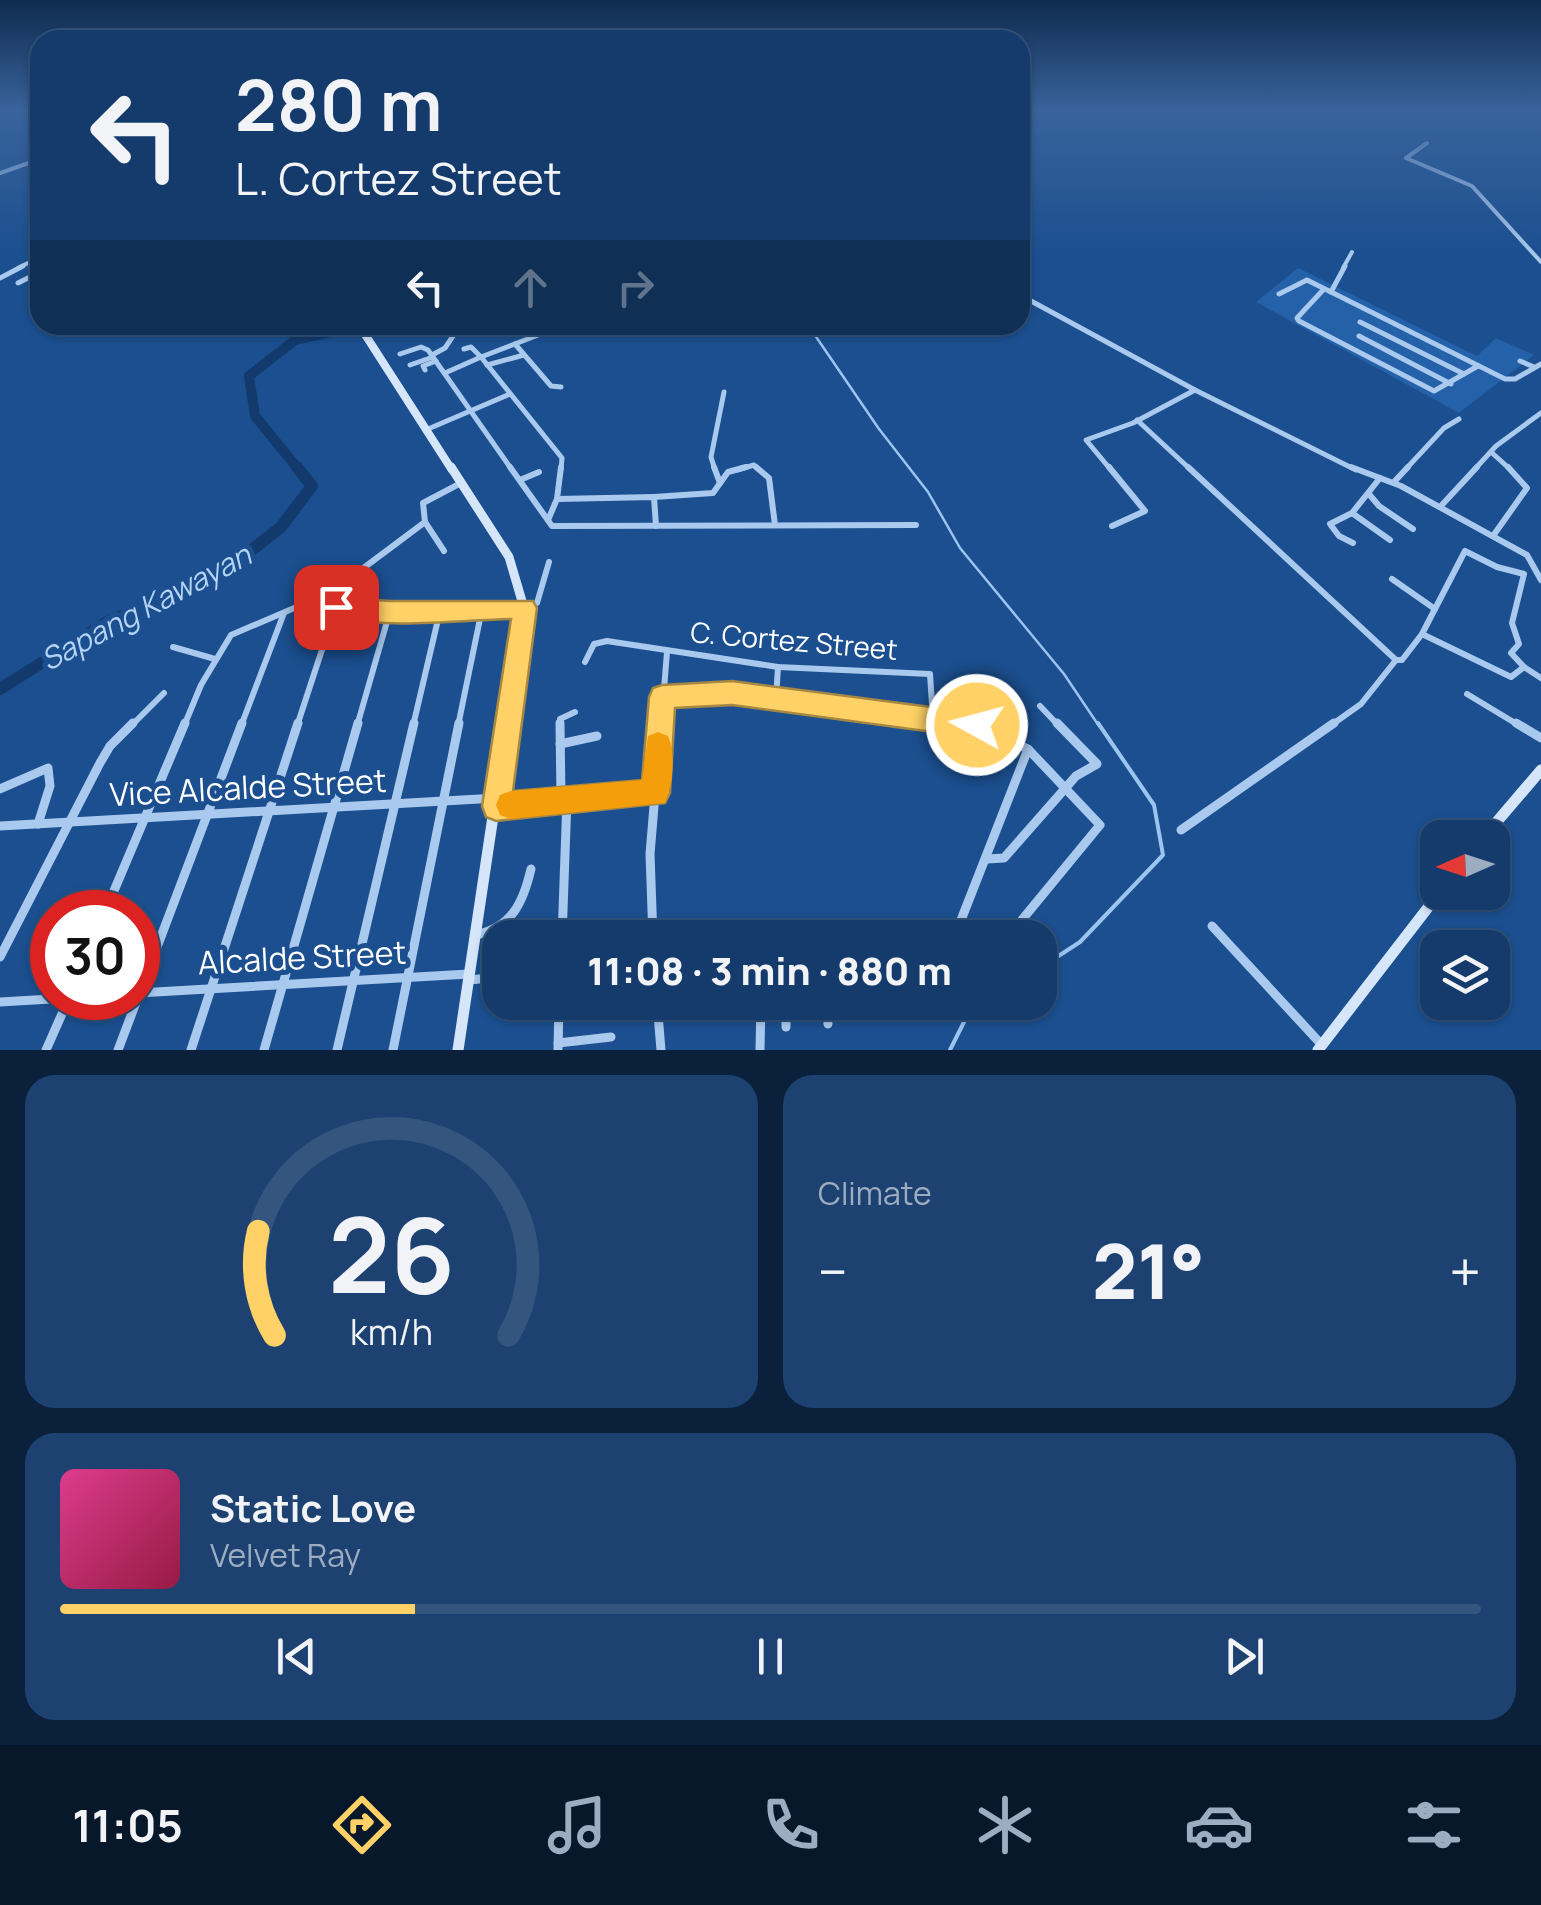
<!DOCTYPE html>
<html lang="en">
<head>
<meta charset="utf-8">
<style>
  :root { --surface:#143b6b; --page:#1d4271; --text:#f1f3f6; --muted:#9dadc1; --line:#33557e; --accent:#ffd166 }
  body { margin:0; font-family:Manrope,sans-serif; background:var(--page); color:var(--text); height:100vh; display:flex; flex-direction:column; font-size:38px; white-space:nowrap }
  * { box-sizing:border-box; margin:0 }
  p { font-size:32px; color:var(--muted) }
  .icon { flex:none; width:55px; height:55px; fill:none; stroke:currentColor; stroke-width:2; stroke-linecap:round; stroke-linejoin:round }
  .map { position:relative; height:1050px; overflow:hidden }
  .panel { display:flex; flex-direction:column; gap:25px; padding:25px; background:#0b203b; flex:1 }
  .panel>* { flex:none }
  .banner { position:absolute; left:30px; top:30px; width:1000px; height:305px; border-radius:30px; box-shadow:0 2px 8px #0004,0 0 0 2px var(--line); background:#143b6b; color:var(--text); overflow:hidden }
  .needle { width:65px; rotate:267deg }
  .buttons { position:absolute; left:1420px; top:820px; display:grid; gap:20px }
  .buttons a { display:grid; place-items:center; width:90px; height:90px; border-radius:20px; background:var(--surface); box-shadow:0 2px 8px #0004,0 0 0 2px var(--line); font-size:50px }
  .speed { position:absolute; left:30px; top:890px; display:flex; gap:20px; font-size:50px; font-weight:700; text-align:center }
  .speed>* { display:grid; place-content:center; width:130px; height:130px; border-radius:50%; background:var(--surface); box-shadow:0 2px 8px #0004,0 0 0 2px var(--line); line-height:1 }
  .speed .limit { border:15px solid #d22; background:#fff; color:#111 }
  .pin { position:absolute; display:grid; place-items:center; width:85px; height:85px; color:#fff; margin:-42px; border-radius:20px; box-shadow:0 5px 15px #0006 }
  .me { position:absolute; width:110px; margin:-55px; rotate:277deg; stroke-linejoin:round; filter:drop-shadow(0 0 8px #0008) }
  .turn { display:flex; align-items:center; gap:35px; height:210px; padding:0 40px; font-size:45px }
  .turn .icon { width:130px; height:130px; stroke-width:2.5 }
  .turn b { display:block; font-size:70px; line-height:85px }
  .lanes { display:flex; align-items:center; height:95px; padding:0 40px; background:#0003; justify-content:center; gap:50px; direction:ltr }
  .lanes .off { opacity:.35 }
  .big { font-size:75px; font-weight:800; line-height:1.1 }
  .panel .widget { flex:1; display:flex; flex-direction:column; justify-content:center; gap:15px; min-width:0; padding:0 35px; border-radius:30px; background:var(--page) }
  .panel .dial { align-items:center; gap:0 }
  .dial svg { height:260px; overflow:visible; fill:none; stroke:var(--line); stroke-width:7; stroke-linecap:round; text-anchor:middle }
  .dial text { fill:var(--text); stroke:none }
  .song { display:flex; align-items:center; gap:30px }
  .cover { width:120px; height:120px; border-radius:15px; background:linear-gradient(135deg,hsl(330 70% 55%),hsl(340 70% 35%)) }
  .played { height:10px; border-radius:5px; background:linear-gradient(90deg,var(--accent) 25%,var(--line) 25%) }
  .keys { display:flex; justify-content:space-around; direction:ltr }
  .heat { display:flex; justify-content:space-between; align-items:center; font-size:55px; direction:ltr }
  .panel .tiles { flex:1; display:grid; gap:25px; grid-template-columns:1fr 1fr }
  .widget:last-child { grid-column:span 2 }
  .trip { position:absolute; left:482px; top:920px; width:575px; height:100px; border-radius:30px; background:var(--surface); box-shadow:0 2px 8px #0004,0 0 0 2px var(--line); font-weight:800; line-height:100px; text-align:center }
  .dock { display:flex; height:160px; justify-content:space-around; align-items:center; background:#08182b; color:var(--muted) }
  .dock .icon { width:70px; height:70px }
  .dock .current { color:var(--accent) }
  .dock b { font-size:45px; color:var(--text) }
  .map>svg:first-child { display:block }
  .green { fill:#2461a8 }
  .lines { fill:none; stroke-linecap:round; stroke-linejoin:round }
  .stream-far1 { stroke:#9cc4f0; stroke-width:2.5 }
  .stream { stroke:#9cc4f0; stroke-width:4 }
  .river-far1 { stroke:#123a6d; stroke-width:10 }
  .river { stroke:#123a6d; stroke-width:12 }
  .street-far3 { stroke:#a9c9ee; stroke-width:4 }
  .street-far2 { stroke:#a9c9ee; stroke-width:5 }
  .street-far1 { stroke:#a9c9ee; stroke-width:6 }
  .street { stroke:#a9c9ee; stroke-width:9 }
  .secondary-far2 { stroke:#d6e6fa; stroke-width:8 }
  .secondary-far1 { stroke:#d6e6fa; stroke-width:9 }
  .secondary { stroke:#d6e6fa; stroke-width:11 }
  .route { fill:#ffd166; stroke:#a68842; stroke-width:2.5 }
  .slow { fill:#f59e0b }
  .labels { text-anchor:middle; stroke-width:10; stroke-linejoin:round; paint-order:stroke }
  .street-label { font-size:28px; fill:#fff; stroke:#1b4f8f }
  .water-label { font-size:30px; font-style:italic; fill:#b5d3f5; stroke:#1b4f8f }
  .near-street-label { font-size:32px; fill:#fff; stroke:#1b4f8f }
</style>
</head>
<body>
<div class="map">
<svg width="1541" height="1050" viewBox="0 0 1541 1050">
  <rect width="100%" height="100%" fill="#1b4f8f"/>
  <!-- green -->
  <polygon class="green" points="1298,268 1477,356 1496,338 1534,355 1459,413 1256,302"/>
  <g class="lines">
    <!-- stream-far1 -->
    <polyline class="stream-far1" points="808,325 879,429 928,492 960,548 1064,674 1099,726"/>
    <!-- stream -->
    <g class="stream">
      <polyline points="1040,968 1080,942 1163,855 1154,805 1098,723"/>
      <polyline points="950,1050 966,1018 989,1002"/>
    </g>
    <!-- river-far1 -->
    <g class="river-far1">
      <polyline points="411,325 444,331 480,325"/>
      <polyline points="299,470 255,416 249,376 295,340 361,325"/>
    </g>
    <!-- river -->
    <polyline class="river" points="0,689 105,623 148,605 164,603 229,568 281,527 312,486 297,467"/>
    <!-- street-far3 -->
    <g class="street-far3">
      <polyline points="1427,143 1406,158 1472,186 1541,262"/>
      <polyline points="0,173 40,159"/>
      <polyline points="18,268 40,257"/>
      <polyline points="1343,268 1352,252"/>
    </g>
    <!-- street-far2 -->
    <g class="street-far2">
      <polyline points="0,278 23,266"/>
      <polyline points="18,283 38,273 31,270"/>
      <polyline points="1324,289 1297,318 1299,321 1434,391 1478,366"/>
      <polyline points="1331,292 1345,266"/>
      <polyline points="1279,294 1307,280 1505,379 1515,379 1541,364"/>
      <polyline points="1020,295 1195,390 1356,470"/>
      <polyline points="1360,322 1464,374"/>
      <polyline points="551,330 481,357 562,458 561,470"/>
      <polyline points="1359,336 1451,384"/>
      <polyline points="515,344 551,386 561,387"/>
      <polyline points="400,354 421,347 428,350 512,470"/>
      <polyline points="432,355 445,348 453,336"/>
      <polyline points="1520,361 1534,367"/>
      <polyline points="410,365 433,357"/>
      <polyline points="487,365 524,355"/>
      <polyline points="425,370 423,366 436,361"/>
      <polyline points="445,373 481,357 471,347 464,349"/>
      <polyline points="1137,420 1191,470"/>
      <polyline points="428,429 510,394"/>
      <polyline points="1491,452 1511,470"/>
      <polyline points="715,470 711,457 724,392"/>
      <polyline points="737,470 754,465 759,470"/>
      <polyline points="1111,470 1086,440 1133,423 1195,390"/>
      <polyline points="1405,470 1444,428 1459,419"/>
      <polyline points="1474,470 1496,446 1541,413"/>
    </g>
    <!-- street-far1 -->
    <g class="street-far1">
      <polyline points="510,467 552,526 916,525"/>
      <polyline points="714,467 720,483"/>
      <polyline points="756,467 769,478 775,525"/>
      <polyline points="1109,467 1145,511 1112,526"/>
      <polyline points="1188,467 1396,660 1402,660 1422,634 1465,551 1497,567 1524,574 1512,623 1519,644 1511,653 1524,667"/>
      <polyline points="1351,467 1401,486 1527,555 1541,580"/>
      <polyline points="1380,478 1352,513 1390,540"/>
      <polyline points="520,480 539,472"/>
      <polyline points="1394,482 1408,467"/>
      <polyline points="1369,494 1379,506 1413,529"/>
      <polyline points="654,497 713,493 728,472 746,467"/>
      <polyline points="557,499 654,497 656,526"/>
      <polyline points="1440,507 1477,467"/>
      <polyline points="1352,513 1330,524 1339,536 1353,543"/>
      <polyline points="548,520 557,499 561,467"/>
      <polyline points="425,522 444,551"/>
      <polyline points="1493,536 1527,488 1508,467"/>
      <polyline points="1392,579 1435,609"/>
      <polyline points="314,605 425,522 423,503 461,483"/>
      <polyline points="1422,634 1511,677 1524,667 1541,678"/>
      <polyline points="173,647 215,659"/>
      <polyline points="585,662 594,644 607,641 778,667 930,674 933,720"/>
      <polyline points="1467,694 1520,726"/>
      <polyline points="662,697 731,693 978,726"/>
      <polyline points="776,699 778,667"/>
      <polyline points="1040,706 1059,726"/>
      <polyline points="131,726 164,693"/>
      <polyline points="184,726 201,685 231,635 299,606 390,611 524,608 537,603 549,562"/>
      <polyline points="241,726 284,613"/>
      <polyline points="297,726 336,607"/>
      <polyline points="357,726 390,611"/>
      <polyline points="413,726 440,611"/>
      <polyline points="458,726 482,609"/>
      <polyline points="560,726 560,719 575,712"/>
      <polyline points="661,726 667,652"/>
      <polyline points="1330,726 1361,704 1396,660"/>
    </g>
    <!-- street -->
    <g class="street">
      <polyline points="560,723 561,799"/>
      <polyline points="1516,723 1541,738"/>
      <polyline points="560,744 597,736"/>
      <polyline points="0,789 48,768 50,786 38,824"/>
      <polyline points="497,806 655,793"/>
      <polyline points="0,826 497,798"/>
      <polyline points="1181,830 1334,723"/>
      <polyline points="987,859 1004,858 1076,776 1097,764 1057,723"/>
      <polyline points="105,912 185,723"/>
      <polyline points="962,919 981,938"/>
      <polyline points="1212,926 1321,1044"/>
      <path d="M476,935C512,927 523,903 531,869"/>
      <polyline points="562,938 567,799"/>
      <polyline points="653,938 650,854 661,723"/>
      <polyline points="954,938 1028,749 977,725 962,723"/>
      <polyline points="1007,938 1100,825 1028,749"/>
      <polyline points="0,957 100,763 110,746 133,723"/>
      <polyline points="469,980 500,977"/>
      <polyline points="138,993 469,974"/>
      <polyline points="0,1002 68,998"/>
      <polyline points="657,1002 661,1050"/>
      <polyline points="786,1002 786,1027"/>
      <polyline points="827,1002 828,1024"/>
      <polyline points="558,1043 611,1037"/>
      <polyline points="46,1050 69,998"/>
      <polyline points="118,1050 242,723"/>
      <polyline points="191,1050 298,723"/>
      <polyline points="264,1050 358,723"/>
      <polyline points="337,1050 414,723"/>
      <polyline points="393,1050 459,723"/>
      <polyline points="558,1050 559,1002"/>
      <polyline points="760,1050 761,1002"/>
    </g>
    <!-- secondary-far2 -->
    <polyline class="secondary-far2" points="359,325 452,470"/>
    <!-- secondary-far1 -->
    <polyline class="secondary-far1" points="451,467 509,557 524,608 506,726"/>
    <!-- secondary -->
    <g class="secondary">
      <polyline points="1483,838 1541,770"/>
      <polyline points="458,1050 507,723"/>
      <polyline points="1318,1050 1440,892"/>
    </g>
  </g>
  <!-- sky -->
  <linearGradient id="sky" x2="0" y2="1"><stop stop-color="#0f2b4f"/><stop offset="0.43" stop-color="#39639b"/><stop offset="1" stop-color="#39639b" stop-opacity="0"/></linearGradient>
  <rect width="1541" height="256" fill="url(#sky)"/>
  <!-- route -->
  <path class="route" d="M336,597L390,601H533L537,608L513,791L642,780L649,697L653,688L662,685L732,681L977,713L987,716L991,725L987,734L977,738L732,705L675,708L670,793L665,803L496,821L486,817L482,806L511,619C457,620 378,631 328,614L324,607L328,600Z"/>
  <!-- slow -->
  <path class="slow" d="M658,732L668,736C676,754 673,785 665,803L511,819L500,815L496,805L500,795L511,791L642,780L648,736Z"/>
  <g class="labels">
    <!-- street labels -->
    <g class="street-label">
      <text transform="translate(794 641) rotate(5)" y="10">C. Cortez Street</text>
    </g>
    <!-- water labels -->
    <g class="water-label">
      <text transform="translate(146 608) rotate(-28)" y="10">Sapang Kawayan</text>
    </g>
    <!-- near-street labels -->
    <g class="near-street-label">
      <text transform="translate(248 788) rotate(-3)" y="11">Vice Alcalde Street</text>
      <text transform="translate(302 958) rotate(-3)" y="11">Alcalde Street</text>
    </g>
  </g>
</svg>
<div class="buttons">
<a><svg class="needle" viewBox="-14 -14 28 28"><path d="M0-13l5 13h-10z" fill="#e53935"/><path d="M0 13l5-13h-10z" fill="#9dadc1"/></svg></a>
<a><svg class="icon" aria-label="layers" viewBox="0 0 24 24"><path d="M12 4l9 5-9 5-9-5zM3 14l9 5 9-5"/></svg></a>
</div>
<div class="speed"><div class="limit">30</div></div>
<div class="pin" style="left:336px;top:607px;background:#d93025"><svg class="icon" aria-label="arrive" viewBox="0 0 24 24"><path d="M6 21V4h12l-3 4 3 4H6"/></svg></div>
<svg class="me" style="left:977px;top:725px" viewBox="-20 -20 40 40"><circle r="17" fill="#ffd166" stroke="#fff" stroke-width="3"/><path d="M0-11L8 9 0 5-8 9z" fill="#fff"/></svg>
<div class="trip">11:08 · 3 min · 880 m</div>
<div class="banner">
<div class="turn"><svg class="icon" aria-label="left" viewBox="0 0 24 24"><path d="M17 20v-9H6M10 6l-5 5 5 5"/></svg><div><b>280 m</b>L. Cortez Street</div></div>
<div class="lanes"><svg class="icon" aria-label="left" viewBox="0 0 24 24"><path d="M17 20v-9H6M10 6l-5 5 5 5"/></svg><svg class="icon off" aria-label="ahead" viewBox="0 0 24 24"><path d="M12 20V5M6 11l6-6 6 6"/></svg><svg class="icon off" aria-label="right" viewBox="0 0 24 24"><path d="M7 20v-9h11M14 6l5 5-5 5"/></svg></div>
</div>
</div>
<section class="panel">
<div class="tiles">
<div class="widget dial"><svg viewBox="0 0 100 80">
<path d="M14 69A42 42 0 1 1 86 69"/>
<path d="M14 69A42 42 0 0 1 9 37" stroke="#ffd166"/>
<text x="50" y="56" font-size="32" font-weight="700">26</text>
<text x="50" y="72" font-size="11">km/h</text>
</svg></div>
<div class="widget"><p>Climate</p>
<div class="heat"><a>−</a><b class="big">21°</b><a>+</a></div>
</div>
<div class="widget">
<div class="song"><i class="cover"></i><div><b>Static Love</b><p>Velvet Ray</p></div></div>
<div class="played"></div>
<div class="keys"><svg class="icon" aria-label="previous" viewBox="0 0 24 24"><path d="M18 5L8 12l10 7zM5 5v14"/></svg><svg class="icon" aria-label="pause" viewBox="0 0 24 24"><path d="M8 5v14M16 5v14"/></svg><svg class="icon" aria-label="next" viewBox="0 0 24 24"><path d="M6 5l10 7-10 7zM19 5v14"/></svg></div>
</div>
</div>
</section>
<nav class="dock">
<b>11:05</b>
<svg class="icon current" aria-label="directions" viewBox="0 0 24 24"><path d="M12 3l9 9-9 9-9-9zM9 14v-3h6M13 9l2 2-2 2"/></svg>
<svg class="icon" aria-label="music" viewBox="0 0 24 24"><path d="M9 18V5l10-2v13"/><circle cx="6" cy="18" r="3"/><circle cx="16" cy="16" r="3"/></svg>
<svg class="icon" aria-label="phone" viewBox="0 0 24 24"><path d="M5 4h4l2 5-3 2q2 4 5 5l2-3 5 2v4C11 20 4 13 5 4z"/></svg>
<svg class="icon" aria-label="climate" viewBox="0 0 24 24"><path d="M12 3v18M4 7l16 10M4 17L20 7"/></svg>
<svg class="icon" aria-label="car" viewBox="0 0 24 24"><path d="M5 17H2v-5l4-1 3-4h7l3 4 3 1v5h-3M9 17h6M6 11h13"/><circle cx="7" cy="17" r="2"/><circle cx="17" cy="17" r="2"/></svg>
<svg class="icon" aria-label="filters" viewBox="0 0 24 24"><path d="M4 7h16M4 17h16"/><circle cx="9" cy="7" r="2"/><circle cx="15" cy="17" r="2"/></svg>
</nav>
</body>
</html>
